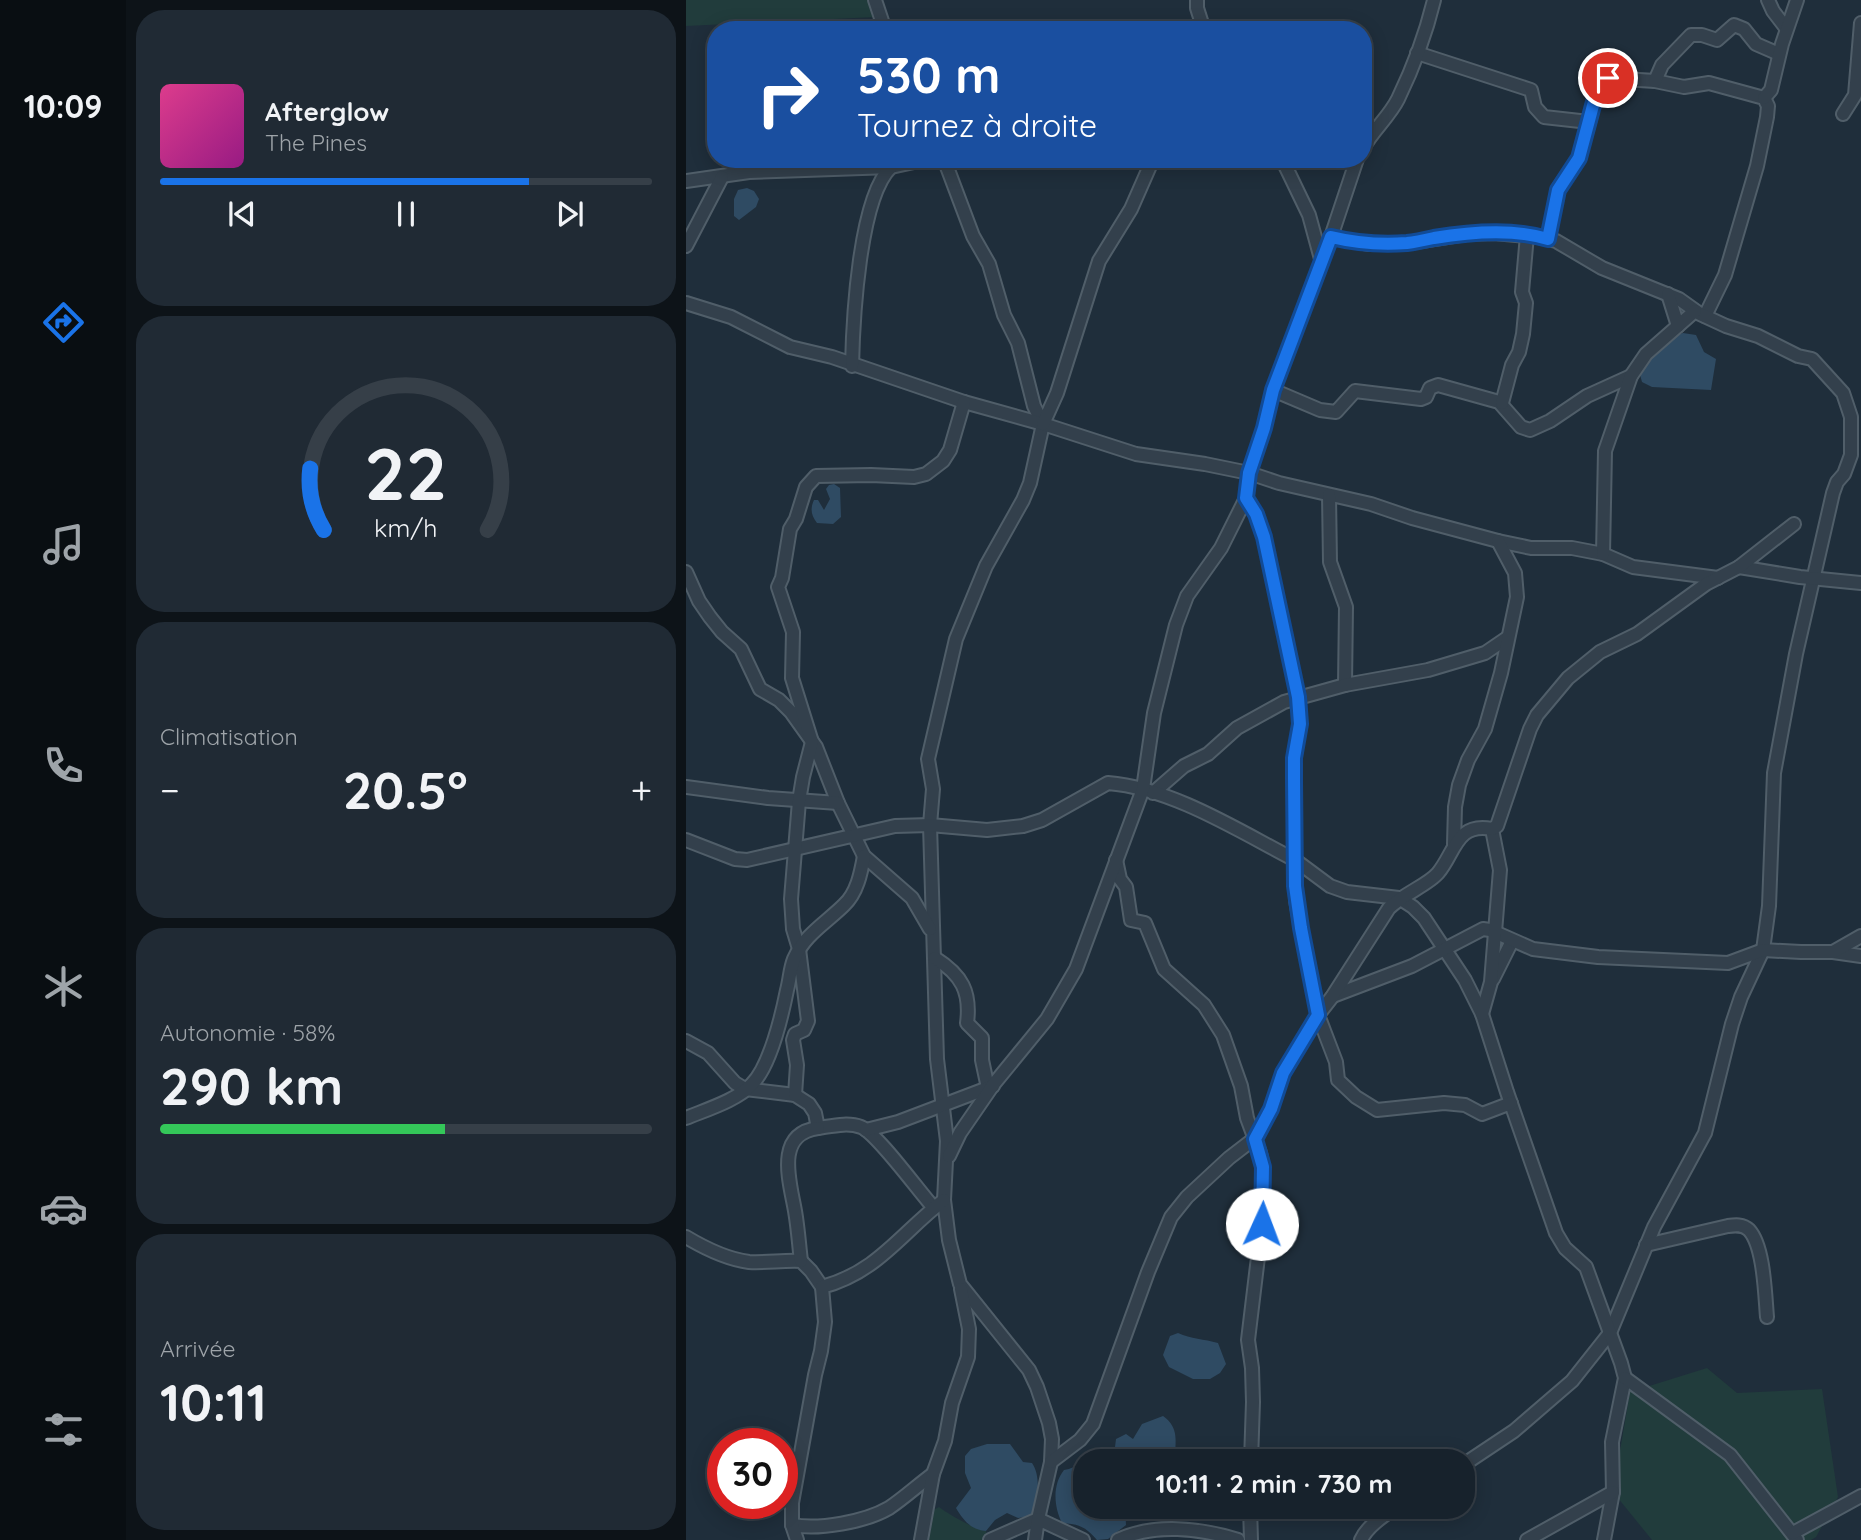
<!DOCTYPE html>
<html lang="fr">
<head>
<meta charset="utf-8">
<style>
  :root { --surface:#17222c; --page:#202a34; --text:#f1f3f6; --muted:#9ea4a9; --line:#363f48; --accent:#1a73e8 }
  body { margin:0; font-family:Quicksand,sans-serif; background:var(--page); color:var(--text); height:100vh; display:flex; flex-direction:column; font-size:26px; white-space:nowrap }
  * { box-sizing:border-box; margin:0 }
  p { font-size:23px; color:var(--muted) }
  .icon { flex:none; width:38px; height:38px; fill:none; stroke:currentColor; stroke-width:2; stroke-linecap:round; stroke-linejoin:round }
  .map { position:relative; flex:1; overflow:hidden }
  .sheet { display:flex; flex-direction:column; gap:10px; padding:10px; background:#0d1318; width:560px }
  .sheet>* { flex:none }
  .hud { position:absolute; left:21px; top:21px; width:665px; height:147px; border-radius:28px; box-shadow:0 4px 18px #0003,0 0 0 2px var(--line); background:#1a4fa0; color:#fff; overflow:hidden }
  .speed { position:absolute; left:21px; top:1428px; display:flex; gap:14px; font-size:35px; font-weight:700; text-align:center }
  .speed>* { display:grid; place-content:center; width:91px; height:91px; border-radius:50%; background:var(--surface); box-shadow:0 4px 18px #0003,0 0 0 2px var(--line); line-height:1 }
  .speed .limit { border:10px solid #d22; background:#fff; color:#111 }
  .pin { position:absolute; display:grid; place-items:center; width:60px; height:60px; color:#fff; margin:-30px; border:4px solid #fff; border-radius:50%; box-shadow:0 2px 7px #0007 }
  .me { position:absolute; width:77px; margin:-38px; rotate:2deg; stroke-linejoin:round; filter:drop-shadow(0 0 5px #0008) }
  .turn { display:flex; align-items:center; gap:24px; height:147px; padding:0 35px; font-size:32px }
  .turn .icon { width:91px; height:91px; stroke-width:2.5 }
  .turn b { display:block; font-size:49px; line-height:60px }
  .big { font-size:52px; font-weight:800; line-height:1.1 }
  .sheet .widget { flex:1; display:flex; flex-direction:column; justify-content:center; gap:10px; min-width:0; padding:0 24px; border-radius:28px; background:var(--page) }
  .sheet .dial { align-items:center; gap:0 }
  .dial svg { height:182px; overflow:visible; fill:none; stroke:var(--line); stroke-width:7; stroke-linecap:round; text-anchor:middle }
  .dial text { fill:var(--text); stroke:none }
  .song { display:flex; align-items:center; gap:21px }
  .cover { width:84px; height:84px; border-radius:10px; background:linear-gradient(135deg,hsl(330 70% 55%),hsl(310 70% 35%)) }
  .played { height:7px; border-radius:4px; background:linear-gradient(90deg,var(--accent) 75%,var(--line) 75%) }
  .keys { display:flex; justify-content:space-around; direction:ltr }
  .heat { display:flex; justify-content:space-between; align-items:center; font-size:38px; direction:ltr }
  .charge { height:10px; border-radius:5px; background:linear-gradient(90deg,#34c759 58%,var(--line) 0) }
  .trip { position:absolute; left:387px; top:1449px; width:402px; height:70px; border-radius:28px; background:var(--surface); box-shadow:0 4px 18px #0003,0 0 0 2px var(--line); font-weight:800; line-height:70px; text-align:center }
  main { display:flex; flex:1; min-height:0 }
  .tab-bar { display:flex; flex-direction:column; width:126px; justify-content:space-around; align-items:center; background:#090e12; color:var(--muted) }
  .tab-bar .icon { width:49px; height:49px }
  .tab-bar .selected { color:var(--accent) }
  .tab-bar b { font-size:32px; color:var(--text) }
  .map>svg:first-child { display:block }
  .green { fill:#213c3c }
  .water { fill:#2f4b63 }
  .lines { fill:none; stroke-linecap:round; stroke-linejoin:round }
  .minor-casing { stroke:#505e69; stroke-width:16 }
  .minor { stroke:#33404c; stroke-width:12 }
  .route-casing { stroke:#114b97; stroke-width:18 }
  .route { stroke:#1a73e8; stroke-width:12 }
</style>
</head>
<body>
<main>
<nav class="tab-bar">
<b>10:09</b>
<svg class="icon selected" aria-label="directions" viewBox="0 0 24 24"><path d="M12 3l9 9-9 9-9-9zM9 14v-3h6M13 9l2 2-2 2"/></svg>
<svg class="icon" aria-label="music" viewBox="0 0 24 24"><path d="M9 18V5l10-2v13"/><circle cx="6" cy="18" r="3"/><circle cx="16" cy="16" r="3"/></svg>
<svg class="icon" aria-label="phone" viewBox="0 0 24 24"><path d="M5 4h4l2 5-3 2q2 4 5 5l2-3 5 2v4C11 20 4 13 5 4z"/></svg>
<svg class="icon" aria-label="climate" viewBox="0 0 24 24"><path d="M12 3v18M4 7l16 10M4 17L20 7"/></svg>
<svg class="icon" aria-label="car" viewBox="0 0 24 24"><path d="M5 17H2v-5l4-1 3-4h7l3 4 3 1v5h-3M9 17h6M6 11h13"/><circle cx="7" cy="17" r="2"/><circle cx="17" cy="17" r="2"/></svg>
<svg class="icon" aria-label="filters" viewBox="0 0 24 24"><path d="M4 7h16M4 17h16"/><circle cx="9" cy="7" r="2"/><circle cx="15" cy="17" r="2"/></svg>
</nav>
<section class="sheet">
<div class="widget">
<div class="song"><i class="cover"></i><div><b>Afterglow</b><p>The Pines</p></div></div>
<div class="played"></div>
<div class="keys"><svg class="icon" aria-label="previous" viewBox="0 0 24 24"><path d="M18 5L8 12l10 7zM5 5v14"/></svg><svg class="icon" aria-label="pause" viewBox="0 0 24 24"><path d="M8 5v14M16 5v14"/></svg><svg class="icon" aria-label="next" viewBox="0 0 24 24"><path d="M6 5l10 7-10 7zM19 5v14"/></svg></div>
</div>
<div class="widget dial"><svg viewBox="0 0 100 80">
<path d="M14 69A42 42 0 1 1 86 69"/>
<path d="M14 69A42 42 0 0 1 8 42" stroke="#1a73e8"/>
<text x="50" y="56" font-size="32" font-weight="700">22</text>
<text x="50" y="72" font-size="11">km/h</text>
</svg></div>
<div class="widget"><p>Climatisation</p>
<div class="heat"><a>−</a><b class="big">20.5°</b><a>+</a></div>
</div>
<div class="widget"><p>Autonomie · 58%</p><b class="big">290 km</b><div class="charge"></div></div>
<div class="widget"><p>Arrivée</p><b class="big">10:11</b></div>
</section>
<div class="map">
<svg width="1175" height="1540" viewBox="0 0 1175 1540">
  <rect width="100%" height="100%" fill="#1f2e3b"/>
  <!-- green -->
  <g class="green">
    <polygon points="0,0 184,0 190,17 0,26"/>
    <polygon points="1021,1368 1051,1393 1136,1389 1152,1497 1130,1537 1125,1540 966,1540 927,1492 944,1392"/>
    <path d="M253,1507C262,1514 290,1530 300,1531L302,1540H236L240,1514Z"/>
  </g>
  <!-- water -->
  <g class="water">
    <polygon points="61,188 68,191 73,199 70,207 53,220 48,216 48,199 52,190"/>
    <path d="M997,333L1010,335L1018,352L1030,359L1025,390L966,387L956,382L953,371C962,353 978,339 997,333Z"/>
    <path d="M148,484L154,488L155,517L147,524L131,523C125,515 124,509 128,500H132L138,510L144,499L140,489L143,485Z"/>
    <path d="M492,1333C505,1339 518,1339 532,1343L540,1364L534,1373L524,1379H507L483,1367L477,1355L484,1336Z"/>
    <path d="M477,1416C494,1428 489,1442 489,1461H434L429,1447L430,1439L440,1434L447,1439L456,1424Z"/>
    <path d="M301,1444H324L337,1462L346,1463C356,1478 351,1500 347,1516L332,1518L321,1513L309,1520L300,1531C285,1530 277,1520 270,1508L285,1488L279,1473V1456L285,1449Z"/>
    <path d="M412,1455L418,1461H399V1507H439L440,1525L422,1539L411,1540C400,1527 393,1524 376,1523C368,1507 366,1485 378,1470C392,1468 398,1458 412,1455Z"/>
  </g>
  <g class="lines">
    <defs>
      <g id="minor">
        <polyline points="189,0 199,30"/>
        <polyline points="511,0 511,8 518,30"/>
        <polyline points="1082,0 1087,11 1100,28"/>
        <polyline points="731,53 845,90 849,107 858,117 903,122 913,83 921,78 969,81 998,87 1023,83 1078,98 1082,106 1081,117 1071,166 1039,275 1019,316"/>
        <polyline points="969,81 976,65 1005,35 1016,35 1031,40 1048,25 1058,29 1070,44 1093,54"/>
        <polyline points="1078,98 1085,90 1096,44 1111,0"/>
        <polyline points="1157,114 1169,95 1175,23"/>
        <path d="M677,148C687,130 703,117 712,99C727,68 740,33 748,0"/>
        <polyline points="258,159 287,236 303,264 318,315 332,343 348,406 357,424 344,483 337,500 300,566 270,639 242,759 247,789 244,825 251,1059 261,1141 258,1200 263,1240 274,1284 343,1370 351,1387 363,1423 366,1439 365,1462 352,1519 304,1540"/>
        <polyline points="596,159 623,215 635,259"/>
        <polyline points="0,181 63,172 205,167 242,159"/>
        <polyline points="645,237 682,244 723,243 780,234 808,233 853,237 870,241 916,268 993,299 1014,314 1040,326 1072,336 1112,356 1126,359 1157,393 1165,417 1165,455 1158,474 1151,482 1147,493 1110,654 1088,773 1083,906 1077,950 1055,997 1046,1024 1019,1133 968,1227 924,1333 886,1381 828,1431 777,1465"/>
        <polyline points="862,239 872,189 893,158 903,122"/>
        <polyline points="0,246 36,177"/>
        <polyline points="982,294 992,326"/>
        <polyline points="0,303 45,317 104,347 146,357 278,402 357,424 450,454 519,464 563,473 593,483 685,504 726,518 812,541 845,548 886,548 917,554 947,567 1032,578"/>
        <path d="M166,366C167,320 173,198 205,167"/>
        <polyline points="587,390 634,410 650,412 669,391 735,399 740,397 744,388 752,385 813,402 835,427 844,430 864,421 901,396 945,376"/>
        <polyline points="816,403 826,365 833,352 837,334 840,303 836,292 841,235"/>
        <polyline points="357,424 371,393 413,261 445,209 467,159"/>
        <polyline points="643,495 644,562 660,607 659,685"/>
        <polyline points="560,498 570,514 578,537 612,697 614,724 608,758 608,779 609,860 644,886 661,892 713,898 727,907 738,918 779,980 796,1014 821,1092 870,1233 879,1248 900,1267 935,1363 939,1378 926,1442 927,1492 918,1540"/>
        <polyline points="917,554 919,451 945,376 960,354 1009,311"/>
        <polyline points="1053,567 1114,577 1175,583"/>
        <polyline points="0,572 13,601 24,617 36,632 55,649 74,689 93,700 105,712 130,747 152,803 178,856 226,898 244,929"/>
        <polyline points="0,787 82,798 152,803"/>
        <polyline points="467,793 498,766 522,754 551,728 598,702 659,685 742,670 799,653 821,638"/>
        <path d="M0,840L49,859L61,860L209,826L244,825L301,830L337,826L356,820L422,783C486,788 553,831 609,860L610,900L615,928L632,1015L650,1062L652,1080L670,1097L691,1110L758,1103L779,1105L796,1114L825,1103"/>
        <polyline points="768,844 769,807 773,785 782,760 799,729 815,673 831,597 829,573 812,541"/>
        <polyline points="430,860 434,879 440,887 445,920 459,923 478,969 518,1005 537,1035 555,1086 561,1118 574,1153 577,1167 576,1224 562,1340 566,1368 567,1402 565,1461"/>
        <polyline points="1147,952 1175,956"/>
        <path d="M249,958C276,975 285,992 281,1023L296,1038V1060L302,1088"/>
        <polyline points="807,979 826,941"/>
        <polyline points="647,996 726,966 797,929 804,930 847,949 912,957 1042,963 1077,950 1115,952 1147,952 1175,936"/>
        <polyline points="796,1014 805,982 814,870 806,829"/>
        <path d="M0,1041L22,1053L49,1083L59,1089L109,1095L123,1104L129,1113L132,1128C146,1126 162,1122 175,1127C191,1133 234,1193 248,1208"/>
        <polyline points="109,1095 111,1065 107,1040 109,1034 118,1030 122,1021 113,949 107,929 105,899 113,801 117,777 126,742 106,678 107,632 92,587 96,578 104,529 110,519 120,487 130,476 185,475 228,477 240,474 257,461 264,450 278,402"/>
        <path d="M0,1118C19,1110 52,1100 66,1084C84,1066 96,1015 101,990C104,979 104,969 108,959C119,934 140,923 158,905C171,893 175,873 178,856"/>
        <polyline points="180,1130 212,1122 307,1086"/>
        <polyline points="263,1156 274,1133 307,1085 361,1019 390,969 457,789 468,713 490,625 501,596 535,548 560,498 563,473 578,428 587,390 645,237 671,159"/>
        <path d="M0,1237C20,1249 40,1259 63,1262C80,1263 98,1260 115,1261L125,1271L136,1287"/>
        <path d="M960,1245L1042,1226C1049,1225 1057,1224 1063,1230C1078,1246 1079,1294 1081,1317"/>
        <path d="M115,1261C113,1245 112,1228 109,1211C104,1182 88,1134 132,1128"/>
        <polyline points="939,1378 1044,1455 1111,1540"/>
        <path d="M365,1462L394,1440L407,1424L462,1272L485,1217L501,1197L543,1158L569,1138L585,1109L597,1073L632,1015L646,997L703,908C717,894 742,885 752,873C769,853 770,822 806,829L811,826L844,729L851,715L882,678L914,652L951,634L1020,584L1053,567L1108,524"/>
        <polyline points="564,1507 565,1540"/>
        <path d="M106,1525C133,1530 179,1522 203,1508C218,1498 232,1485 247,1474"/>
        <polyline points="1107,1533 1175,1496"/>
        <path d="M111,1540L106,1525V1503L129,1375L135,1351L139,1322L136,1287C192,1272 215,1233 258,1200"/>
        <polyline points="235,1540 247,1474 259,1441 266,1403 282,1357 283,1329 275,1289"/>
        <polyline points="349,1540 352,1519 397,1540"/>
        <path d="M432,1540C468,1523 514,1528 552,1540"/>
        <path d="M675,1540C681,1526 698,1515 711,1507"/>
        <polyline points="841,1540 927,1492"/>
      </g>
    </defs>
    <!-- minor casing -->
    <use href="#minor" class="minor-casing"/>
    <!-- minor -->
    <use href="#minor" class="minor"/>
  </g>
  <g class="lines">
    <defs>
      <path id="route" d="M576,1224L577,1167L569,1139L585,1109L597,1073L632,1015L615,928L609,886L608,779V758L614,724L612,697L578,537L570,514L560,498L563,473L578,428L587,390L645,237C670,243 695,245 721,243C730,242 739,240 748,238C784,232 826,228 862,239L872,190L893,158L913,83L922,78"/>
    </defs>
    <!-- route casing -->
    <use href="#route" class="route-casing"/>
    <!-- route -->
    <use href="#route" class="route"/>
  </g>
</svg>
<div class="speed"><div class="limit">30</div></div>
<div class="pin" style="left:922px;top:78px;background:#d93025"><svg class="icon" aria-label="arrive" viewBox="0 0 24 24"><path d="M6 21V4h12l-3 4 3 4H6"/></svg></div>
<svg class="me" style="left:576px;top:1224px" viewBox="-20 -20 40 40"><circle r="19" fill="#fff"/><path d="M0-13L10 11 0 6-10 11z" fill="#1a73e8"/></svg>
<div class="trip">10:11 · 2 min · 730 m</div>
<div class="hud">
<div class="turn"><svg class="icon" aria-label="right" viewBox="0 0 24 24"><path d="M7 20v-9h11M14 6l5 5-5 5"/></svg><div><b>530 m</b>Tournez à droite</div></div>
</div>
</div>
</main>
</body>
</html>
